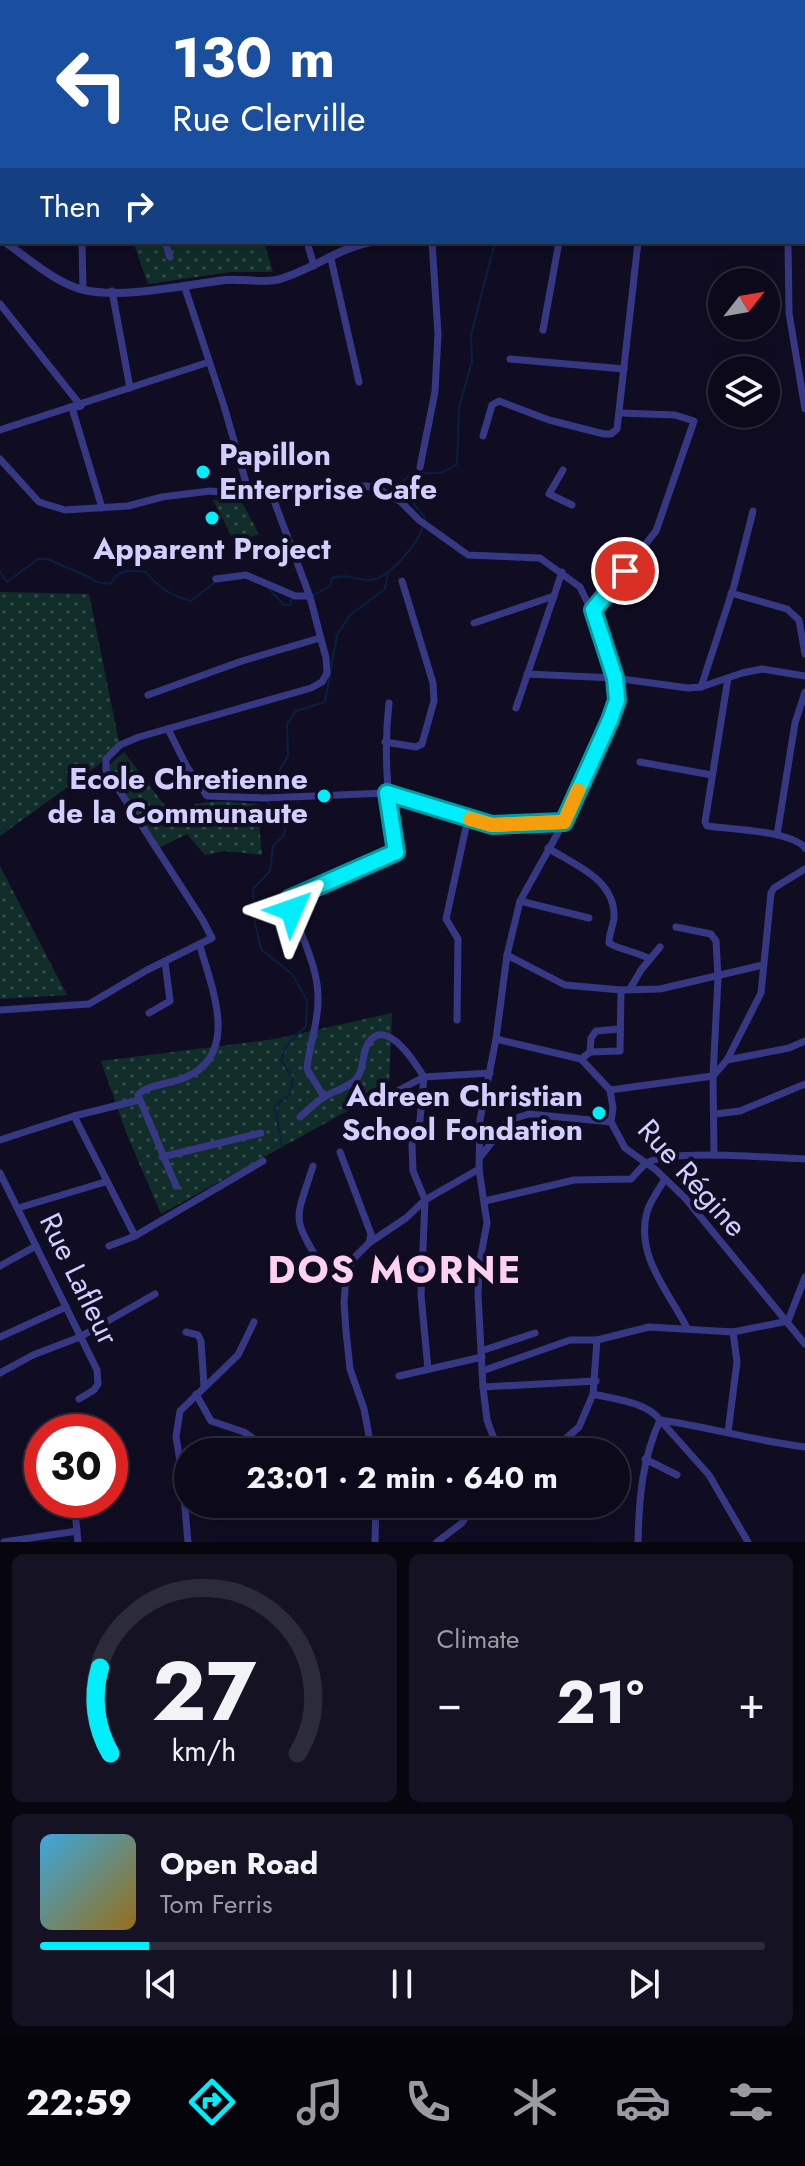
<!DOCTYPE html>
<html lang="en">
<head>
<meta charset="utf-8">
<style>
  :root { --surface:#0c0a1a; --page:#151323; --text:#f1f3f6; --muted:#9a9aa2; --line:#2c2b39; --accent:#00eefa }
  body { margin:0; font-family:Jost,sans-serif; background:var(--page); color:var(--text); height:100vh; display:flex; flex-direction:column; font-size:30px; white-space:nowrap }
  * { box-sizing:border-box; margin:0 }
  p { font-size:26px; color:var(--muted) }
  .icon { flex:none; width:44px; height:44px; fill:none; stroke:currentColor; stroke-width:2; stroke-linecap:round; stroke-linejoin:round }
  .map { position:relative; height:1542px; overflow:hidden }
  .sheet { display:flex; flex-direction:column; gap:12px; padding:12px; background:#07060e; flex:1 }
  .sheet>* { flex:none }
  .guide { position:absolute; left:0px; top:0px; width:806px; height:244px; box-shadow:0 4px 20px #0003,0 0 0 2px var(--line); background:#1a4fa0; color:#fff; overflow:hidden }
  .needle { width:52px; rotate:59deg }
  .buttons { position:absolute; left:708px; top:268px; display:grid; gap:16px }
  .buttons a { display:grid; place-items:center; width:72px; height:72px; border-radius:50%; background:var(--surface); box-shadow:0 4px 20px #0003,0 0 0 2px var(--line); font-size:40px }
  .speed { position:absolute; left:24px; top:1414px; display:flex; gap:16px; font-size:40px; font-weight:700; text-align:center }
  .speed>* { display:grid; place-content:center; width:104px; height:104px; border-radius:50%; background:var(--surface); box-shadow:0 4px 20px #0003,0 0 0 2px var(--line); line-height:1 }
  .speed .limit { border:12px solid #d22; background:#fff; color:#111 }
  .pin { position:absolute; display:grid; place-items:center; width:68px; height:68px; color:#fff; margin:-34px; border:4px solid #fff; border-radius:50%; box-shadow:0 2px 8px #0007 }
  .me { position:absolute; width:88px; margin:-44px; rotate:47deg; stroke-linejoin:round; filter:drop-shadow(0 0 6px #0008) }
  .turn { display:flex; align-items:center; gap:28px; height:168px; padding:0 40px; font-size:36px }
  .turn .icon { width:104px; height:104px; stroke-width:2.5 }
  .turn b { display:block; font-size:56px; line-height:68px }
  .then { display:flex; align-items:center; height:76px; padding:0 40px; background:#0003; gap:16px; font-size:30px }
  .big { font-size:60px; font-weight:700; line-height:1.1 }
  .sheet .card { flex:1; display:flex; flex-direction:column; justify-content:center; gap:12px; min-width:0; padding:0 28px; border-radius:12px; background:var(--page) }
  .sheet .dial { align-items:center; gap:0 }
  .dial svg { height:208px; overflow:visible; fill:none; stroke:var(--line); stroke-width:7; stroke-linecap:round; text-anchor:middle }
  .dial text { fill:var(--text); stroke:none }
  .song { display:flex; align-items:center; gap:24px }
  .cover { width:96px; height:96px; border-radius:12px; background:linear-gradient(135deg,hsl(200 70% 55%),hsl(40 70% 35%)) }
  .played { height:8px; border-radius:4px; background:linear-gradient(90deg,var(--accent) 15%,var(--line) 15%) }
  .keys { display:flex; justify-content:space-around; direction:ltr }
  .heat { display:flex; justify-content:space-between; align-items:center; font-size:44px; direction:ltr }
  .sheet .tiles { flex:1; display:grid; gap:12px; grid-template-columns:1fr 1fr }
  .card:last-child { grid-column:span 2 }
  .trip { position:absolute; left:174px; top:1438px; width:456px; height:80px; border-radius:40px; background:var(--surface); box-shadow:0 4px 20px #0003,0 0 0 2px var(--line); font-weight:700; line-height:80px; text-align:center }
  .tabs { display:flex; height:128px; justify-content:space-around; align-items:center; background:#05040a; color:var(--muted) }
  .tabs .icon { width:56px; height:56px }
  .tabs .on { color:var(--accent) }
  .tabs b { font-size:36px; color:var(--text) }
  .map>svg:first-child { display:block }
  .grass { fill:url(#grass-dots) }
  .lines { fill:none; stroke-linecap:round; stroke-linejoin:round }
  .stream { stroke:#082041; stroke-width:2 }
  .minor { stroke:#373883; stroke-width:7 }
  .tertiary { stroke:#373883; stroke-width:8 }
  .route-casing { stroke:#009ba2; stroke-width:20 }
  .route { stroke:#00eefa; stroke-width:14 }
  .slow { stroke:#f59e0b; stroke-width:14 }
  .poi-dot { fill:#00eefa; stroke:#100d23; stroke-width:3 }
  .labels { text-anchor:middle; stroke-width:8; stroke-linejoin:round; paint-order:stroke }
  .poi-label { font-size:30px; font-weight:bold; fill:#d2cfff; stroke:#100d23; text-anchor:end }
  .street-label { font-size:30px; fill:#d2cfff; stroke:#100d23 }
  .district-label { font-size:38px; font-weight:bold; letter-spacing:2px; fill:#ffd1f1; stroke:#100d23 }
</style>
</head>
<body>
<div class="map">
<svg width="805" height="1542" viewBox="0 0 805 1542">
  <defs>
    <pattern id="grass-dots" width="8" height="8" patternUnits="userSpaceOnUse" patternTransform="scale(2)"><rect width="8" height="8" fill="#102d2a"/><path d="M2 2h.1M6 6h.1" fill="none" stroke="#324a4a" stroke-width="1.8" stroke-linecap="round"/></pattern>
  </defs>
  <rect width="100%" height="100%" fill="#100d23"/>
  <!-- grass -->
  <g class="grass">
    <polygon points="136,0 271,0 272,2 134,2"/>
    <polygon points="133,242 264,242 273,272 231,272 148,284"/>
    <polygon points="213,500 241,501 259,534 235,543"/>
    <polygon points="0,592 89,594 119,742 101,763 0,836"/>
    <path d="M124,752L172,815C199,797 226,801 257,804L262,855L225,851L205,855L187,834L159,848L107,767Z"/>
    <polygon points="0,866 67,995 0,999"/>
    <polygon points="392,1013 389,1088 161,1214 127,1135 101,1061 275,1039"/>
  </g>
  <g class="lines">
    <!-- stream -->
    <g class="stream">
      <polyline points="16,2 17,0"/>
      <polyline points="552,2 552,0"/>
      <polyline points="0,69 2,61"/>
      <path d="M424,520L425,517L410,500L402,483C412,470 423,474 438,473C445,472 451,468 457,464L459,408L472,361L471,335L495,242"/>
      <path d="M0,572L7,582L38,559H47L87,576L96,582L110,584C120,568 129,570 146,572C159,589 171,595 191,601L215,582"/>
      <polyline points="269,589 284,605 290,605 292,598"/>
      <path d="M314,595L330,586L332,578C349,573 353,580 369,580C388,580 418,544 423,526"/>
      <polyline points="264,796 288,756 287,725 296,711 325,702 337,635 350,615 385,589 388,572"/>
      <polyline points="267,801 273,809 287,818 284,835 273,846 270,871 253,889 255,923 261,949 293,975 307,1001 306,1026 286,1046 281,1060 293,1079 290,1094 275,1107 282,1147"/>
    </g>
    <!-- minor -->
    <g class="minor">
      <polyline points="138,0 139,2"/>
      <polyline points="232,0 232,2"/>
      <polyline points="310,0 311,2"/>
      <polyline points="361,0 362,2"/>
      <polyline points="639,0 640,2"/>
      <polyline points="781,0 781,2"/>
      <polyline points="564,2 564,0"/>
      <polyline points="82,242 83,290"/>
      <polyline points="165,242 170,257"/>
      <polyline points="307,242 314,266"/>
      <polyline points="788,242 789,313 805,409"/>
      <polyline points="331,259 359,382"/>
      <polyline points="184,285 224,406 249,493"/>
      <polyline points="112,291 130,388"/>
      <polyline points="0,304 81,406 72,408 102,508"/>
      <polyline points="543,330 559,242"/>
      <polyline points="510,359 624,369"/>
      <polyline points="0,430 209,362"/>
      <polyline points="483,436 492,405 499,401 549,420 604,434 611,434 617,429 638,242"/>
      <polyline points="0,459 39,502 65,510 128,506 162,497 210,491 240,494 321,487 366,486 379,489 401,502 419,520 468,555 540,558 580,587 601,631 615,678 617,700 564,822 520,901 507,955 496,1039 480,1120 479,1169 487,1223 479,1266 478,1295 483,1387 487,1420 496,1444"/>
      <polyline points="420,467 435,392 438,334 432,242"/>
      <polyline points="563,470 549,494 572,505"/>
      <polyline points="216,579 246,575 295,596 309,596"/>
      <polyline points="731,593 787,609 799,620 805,654"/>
      <polyline points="593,610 656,531 694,421 675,415 620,413"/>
      <polyline points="474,623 554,596"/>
      <polyline points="527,674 615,678 688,688 701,687 742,673 762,669 805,676"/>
      <path d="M728,678L705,822L707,826C730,829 792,831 805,848"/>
      <polyline points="701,687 734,586 753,511"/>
      <polyline points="148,695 242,661 320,638"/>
      <polyline points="516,708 562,572"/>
      <polyline points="168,729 187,767 207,796 265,798 387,793 492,825 564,822"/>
      <polyline points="385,742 416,747 422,744 434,701 433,683 402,581"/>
      <polyline points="640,762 712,775"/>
      <polyline points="777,835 795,723 805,692"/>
      <path d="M548,848C574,865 616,879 614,918C613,926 609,934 609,943C617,949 638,952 650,959"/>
      <polyline points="520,901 589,918"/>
      <polyline points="676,927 711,934 716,941 718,978 713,1076 714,1155"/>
      <polyline points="507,955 565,985 621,990 660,989 763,965"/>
      <polyline points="630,989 641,970 660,947"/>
      <polyline points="0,1010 89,1004 147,970 212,938 202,919 106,770 106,759 120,745 139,737 311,688 322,682 327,673 326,658 310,597 270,490"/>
      <polyline points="149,1013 170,1001 165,962"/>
      <polyline points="457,1020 458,939 446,919 468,818"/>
      <polyline points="496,1039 581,1059 610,1090 613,1108 611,1122"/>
      <polyline points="590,1052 591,1038 596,1031 620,1029"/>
      <polyline points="581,1059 590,1052 620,1051 621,990"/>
      <polyline points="727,1060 789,1048 805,1041"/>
      <polyline points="713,1076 727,1060 761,993 771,893 774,888 805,869"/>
      <polyline points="610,1090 713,1076"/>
      <path d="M324,1097L307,1069C309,1046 318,1024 318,1001C319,965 299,934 289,899L396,852C388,802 383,753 389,703"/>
      <polyline points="378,1101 424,1077 490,1073"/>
      <polyline points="715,1114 740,1111 805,1084"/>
      <polyline points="74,1116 135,1236 263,1161"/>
      <path d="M300,1117C308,1110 316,1102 324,1097C335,1090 349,1088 357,1078C365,1067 361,1052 369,1042C387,1017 416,1064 424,1077L420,1120L412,1145L413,1171L425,1200L421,1295L428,1369"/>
      <polyline points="0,1140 74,1116 139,1100"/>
      <polyline points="340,1152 371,1234 369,1243"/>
      <polyline points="481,1156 509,1120 529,1114 611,1122 625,1148 656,1170 685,1198 805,1344"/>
      <polyline points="162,1157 261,1133"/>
      <path d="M313,1166C296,1221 290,1214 321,1265L326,1268L352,1259"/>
      <polyline points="0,1173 97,1370 98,1384 94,1390 79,1399"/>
      <path d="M665,1179C659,1189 650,1201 647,1212C635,1256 669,1292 687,1328"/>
      <path d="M176,1186L138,1095C148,1084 170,1084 184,1078C241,1055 212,989 200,946"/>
      <path d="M485,1201L574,1180L631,1179C637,1173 642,1165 649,1162C672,1149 774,1158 805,1159"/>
      <polyline points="18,1208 105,1182"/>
      <polyline points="109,1246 135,1236"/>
      <polyline points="0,1266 36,1246"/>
      <polyline points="186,1332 198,1335 201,1341 204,1386"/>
      <polyline points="0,1337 66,1307"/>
      <polyline points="481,1351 535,1333"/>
      <polyline points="482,1371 570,1340 597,1340"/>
      <polyline points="0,1373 33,1355 80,1337 155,1294"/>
      <polyline points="399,1376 482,1357"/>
      <polyline points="483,1387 596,1381"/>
      <polyline points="196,1394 211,1421 244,1432 273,1452"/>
      <polyline points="593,1394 597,1340 649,1327 733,1332 788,1321 805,1277"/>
      <polyline points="728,1432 737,1362 733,1332"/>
      <path d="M496,1444L563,1441L579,1427L593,1394C614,1399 647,1402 660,1420C709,1427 756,1441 805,1447"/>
      <polyline points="372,1452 364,1409 350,1369 346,1331 344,1303 346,1277 353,1259 369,1243 406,1218 425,1200 479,1169"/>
      <polyline points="645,1459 677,1475"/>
      <polyline points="74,1500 78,1542"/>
      <polyline points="4,1542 77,1531"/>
      <polyline points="188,1542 182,1474 176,1437 180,1411 238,1355 254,1322"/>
      <polyline points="375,1542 376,1504"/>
      <polyline points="437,1542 462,1523 474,1504"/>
      <path d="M638,1542C639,1498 642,1460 660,1420L709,1475L748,1542"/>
    </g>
    <!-- tertiary -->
    <g class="tertiary">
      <polyline points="118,2 122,0"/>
      <polyline points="0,37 2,36"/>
      <polyline points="804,233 805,233"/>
      <path d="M5,242C28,258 55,283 84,290C123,299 184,285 225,280C242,278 264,284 280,279C311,270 339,248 371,242"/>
    </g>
  </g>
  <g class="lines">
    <defs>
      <polyline id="route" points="292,910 289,899 396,852 387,793 492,825 564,822 610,720 617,700 615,678 593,610 625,571"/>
    </defs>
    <!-- route casing -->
    <use href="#route" class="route-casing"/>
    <!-- route -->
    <use href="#route" class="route"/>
    <!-- slow -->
    <polyline class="slow" points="470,819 492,825 564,822 578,790"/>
  </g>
  <!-- markers -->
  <g class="poi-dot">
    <circle cx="203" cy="472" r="8"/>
    <circle cx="212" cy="518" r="8"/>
    <circle cx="324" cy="796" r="8"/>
    <circle cx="599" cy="1113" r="8"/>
  </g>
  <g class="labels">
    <!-- poi labels -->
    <g class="poi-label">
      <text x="219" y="465" text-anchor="start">Papillon<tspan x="219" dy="34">Enterprise Cafe</tspan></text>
      <text x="212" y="559" text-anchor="middle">Apparent Project</text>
      <text x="308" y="789">Ecole Chretienne<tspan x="308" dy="34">de la Communaute</tspan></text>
      <text x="583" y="1106">Adreen Christian<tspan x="583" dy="34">School Fondation</tspan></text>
    </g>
    <!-- street labels -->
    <g class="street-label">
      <text transform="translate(692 1178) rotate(48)" y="10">Rue Régine</text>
      <text transform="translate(79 1279) rotate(64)" y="10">Rue Lafleur</text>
    </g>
    <!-- district labels -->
    <g class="district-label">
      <text x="395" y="1283">DOS MORNE</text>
    </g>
  </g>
</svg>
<div class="buttons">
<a><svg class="needle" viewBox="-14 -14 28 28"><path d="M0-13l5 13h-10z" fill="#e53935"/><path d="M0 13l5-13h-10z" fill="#9a9aa2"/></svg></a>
<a><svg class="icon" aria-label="layers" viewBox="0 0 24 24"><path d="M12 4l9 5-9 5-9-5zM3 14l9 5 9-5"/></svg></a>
</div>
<div class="speed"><div class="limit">30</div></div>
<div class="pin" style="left:625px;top:571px;background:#d93025"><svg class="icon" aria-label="arrive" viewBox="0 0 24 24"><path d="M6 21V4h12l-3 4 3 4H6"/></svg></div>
<svg class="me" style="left:292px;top:910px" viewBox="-20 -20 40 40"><path d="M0-17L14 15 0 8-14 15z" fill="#00eefa" stroke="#fff" stroke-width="4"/></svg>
<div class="trip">23:01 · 2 min · 640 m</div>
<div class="guide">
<div class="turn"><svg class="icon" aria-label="left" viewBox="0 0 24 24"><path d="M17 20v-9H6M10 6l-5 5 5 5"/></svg><div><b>130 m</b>Rue Clerville</div></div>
<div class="then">Then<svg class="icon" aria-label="right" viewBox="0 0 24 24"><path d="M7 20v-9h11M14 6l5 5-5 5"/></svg></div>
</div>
</div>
<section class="sheet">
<div class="tiles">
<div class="card dial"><svg viewBox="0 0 100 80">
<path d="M14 69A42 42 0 1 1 86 69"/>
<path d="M14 69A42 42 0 0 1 10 36" stroke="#00eefa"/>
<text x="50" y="56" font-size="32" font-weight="700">27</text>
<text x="50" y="72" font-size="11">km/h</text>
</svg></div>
<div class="card"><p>Climate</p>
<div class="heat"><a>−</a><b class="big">21°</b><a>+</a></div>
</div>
<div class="card">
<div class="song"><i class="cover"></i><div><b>Open Road</b><p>Tom Ferris</p></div></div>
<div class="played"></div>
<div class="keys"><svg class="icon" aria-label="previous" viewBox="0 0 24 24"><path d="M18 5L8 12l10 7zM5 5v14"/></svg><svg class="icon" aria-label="pause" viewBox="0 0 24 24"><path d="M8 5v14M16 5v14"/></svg><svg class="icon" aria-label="next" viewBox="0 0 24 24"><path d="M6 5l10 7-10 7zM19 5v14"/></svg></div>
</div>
</div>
</section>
<nav class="tabs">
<b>22:59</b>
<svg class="icon on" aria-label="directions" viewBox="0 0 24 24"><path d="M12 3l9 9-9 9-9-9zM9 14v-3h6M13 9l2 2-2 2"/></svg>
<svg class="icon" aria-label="music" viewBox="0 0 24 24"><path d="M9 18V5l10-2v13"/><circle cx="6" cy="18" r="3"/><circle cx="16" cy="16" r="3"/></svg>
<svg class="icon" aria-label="phone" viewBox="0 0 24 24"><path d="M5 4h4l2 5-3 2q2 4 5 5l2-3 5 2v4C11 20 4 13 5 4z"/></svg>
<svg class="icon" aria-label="climate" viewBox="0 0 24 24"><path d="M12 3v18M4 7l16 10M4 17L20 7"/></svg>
<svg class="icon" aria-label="car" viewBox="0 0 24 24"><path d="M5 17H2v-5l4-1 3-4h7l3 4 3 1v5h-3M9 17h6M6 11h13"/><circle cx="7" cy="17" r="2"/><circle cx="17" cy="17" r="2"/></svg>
<svg class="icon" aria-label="filters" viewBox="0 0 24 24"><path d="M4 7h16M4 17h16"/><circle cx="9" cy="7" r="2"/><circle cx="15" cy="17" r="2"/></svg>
</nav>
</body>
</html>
